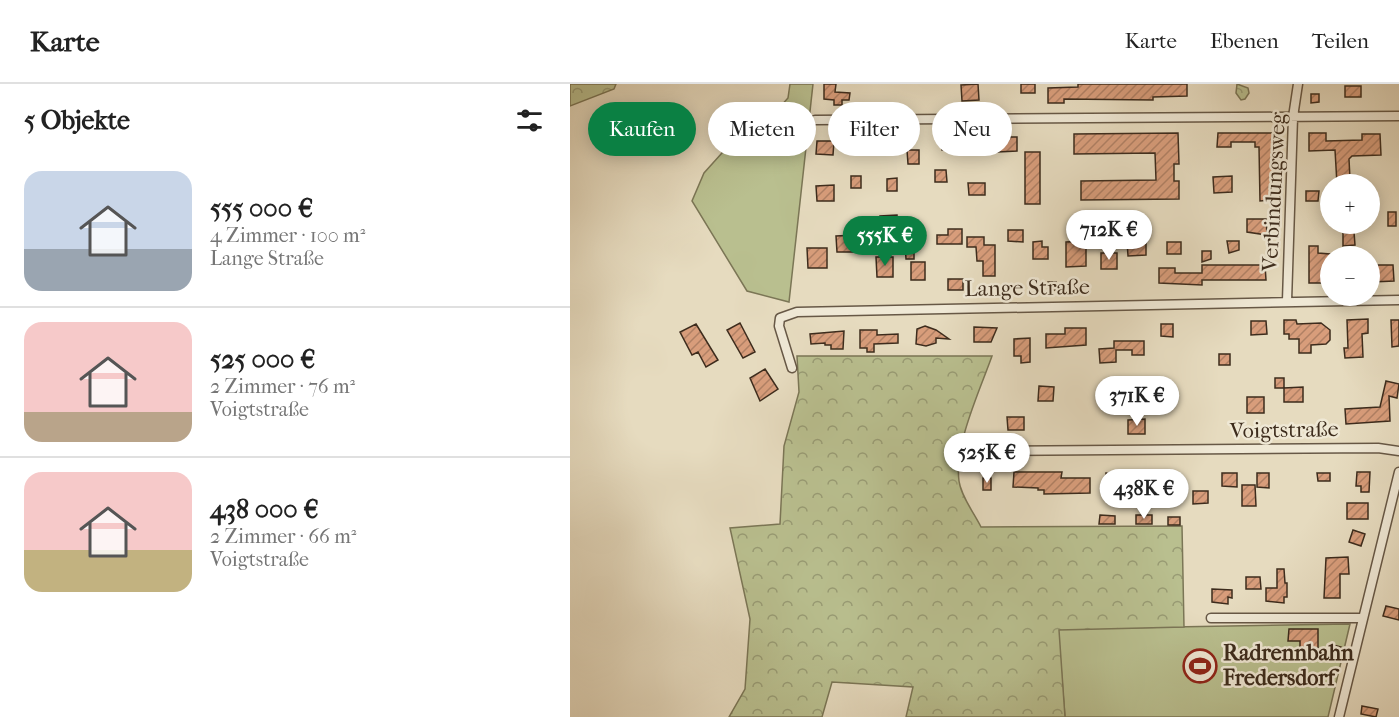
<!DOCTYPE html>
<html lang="de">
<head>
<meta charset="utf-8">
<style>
  :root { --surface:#fff; --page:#f6f6f6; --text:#222; --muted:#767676; --line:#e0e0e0; --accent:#0b8043 }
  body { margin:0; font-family:"IM FELL French Canon",serif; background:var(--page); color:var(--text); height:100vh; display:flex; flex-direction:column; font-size:22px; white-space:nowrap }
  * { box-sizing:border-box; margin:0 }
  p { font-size:20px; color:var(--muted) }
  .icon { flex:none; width:33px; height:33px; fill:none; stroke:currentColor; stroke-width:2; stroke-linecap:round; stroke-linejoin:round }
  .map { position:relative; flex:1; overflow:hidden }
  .drawer { display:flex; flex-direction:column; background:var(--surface); width:570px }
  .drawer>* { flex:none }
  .banner { position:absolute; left:18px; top:18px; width:570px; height:54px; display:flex; gap:12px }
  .tools { position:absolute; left:750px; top:90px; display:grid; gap:12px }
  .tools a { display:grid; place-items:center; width:60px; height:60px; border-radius:50%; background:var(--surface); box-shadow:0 3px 15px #0003; font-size:30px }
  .price { position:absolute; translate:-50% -51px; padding:0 14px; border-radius:21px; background:#fff; color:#222; font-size:20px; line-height:39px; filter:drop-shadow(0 2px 3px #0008) }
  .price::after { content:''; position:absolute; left:50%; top:36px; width:18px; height:14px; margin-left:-9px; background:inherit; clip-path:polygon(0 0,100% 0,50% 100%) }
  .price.current { background:var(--accent); color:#fff }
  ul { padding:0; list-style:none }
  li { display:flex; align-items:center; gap:18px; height:150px; padding:0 24px }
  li+li { border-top:2px solid var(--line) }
  li span { display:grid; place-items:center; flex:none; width:168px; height:120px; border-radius:18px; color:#555 }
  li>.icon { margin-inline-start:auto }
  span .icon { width:72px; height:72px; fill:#fffc; stroke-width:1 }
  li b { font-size:26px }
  h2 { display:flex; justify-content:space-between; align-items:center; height:72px; padding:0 24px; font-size:26px }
  .chip { padding:0 21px; border-radius:27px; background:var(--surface); box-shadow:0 3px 15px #0003; font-size:21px; line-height:54px }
  .chip.current { background:var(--accent); color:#fff }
  header { display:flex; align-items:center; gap:36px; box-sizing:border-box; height:84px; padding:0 30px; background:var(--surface); border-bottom:2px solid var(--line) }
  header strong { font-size:28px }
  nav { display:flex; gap:33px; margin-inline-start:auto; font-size:21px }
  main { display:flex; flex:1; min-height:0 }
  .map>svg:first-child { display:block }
  .grass { fill:#b9bf8f; stroke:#7b7656; stroke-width:1.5 }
  .forest { fill:url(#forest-crowns); stroke:#7b7656; stroke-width:1.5 }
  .building { fill:url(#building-hatch); stroke:#3d2c1d; stroke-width:1.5 }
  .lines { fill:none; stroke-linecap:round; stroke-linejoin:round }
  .minor-casing { stroke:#675846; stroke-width:11 }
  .minor { stroke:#efe8d5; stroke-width:8 }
  .labels { text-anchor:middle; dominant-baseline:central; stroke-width:5; stroke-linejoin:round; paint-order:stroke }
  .street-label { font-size:22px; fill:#3d2c1d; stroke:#efe8d5 }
  .poi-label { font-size:22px; font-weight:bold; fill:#3d2c1d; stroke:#efe8d5; text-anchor:start }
</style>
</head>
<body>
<header>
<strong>Karte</strong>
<nav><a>Karte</a><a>Ebenen</a><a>Teilen</a></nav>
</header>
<main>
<section class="drawer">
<h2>5 Objekte<svg class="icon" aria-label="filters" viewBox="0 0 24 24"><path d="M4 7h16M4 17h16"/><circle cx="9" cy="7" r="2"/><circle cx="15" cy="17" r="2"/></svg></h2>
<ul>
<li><span style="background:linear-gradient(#c9d6e8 65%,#9aa5b1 0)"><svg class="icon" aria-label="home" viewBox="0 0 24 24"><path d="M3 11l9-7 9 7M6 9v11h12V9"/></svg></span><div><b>555 000 €</b><p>4 Zimmer · 100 m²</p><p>Lange Straße</p></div></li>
<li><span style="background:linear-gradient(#f6c9c9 75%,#b9a48a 0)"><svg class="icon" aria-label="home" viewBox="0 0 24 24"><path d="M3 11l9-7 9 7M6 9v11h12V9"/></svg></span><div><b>525 000 €</b><p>2 Zimmer · 76 m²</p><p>Voigtstraße</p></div></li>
<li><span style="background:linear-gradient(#f6c9c9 65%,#c2b280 0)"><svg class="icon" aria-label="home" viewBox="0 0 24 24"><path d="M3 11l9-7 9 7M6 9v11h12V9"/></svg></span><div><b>438 000 €</b><p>2 Zimmer · 66 m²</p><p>Voigtstraße</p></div></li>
</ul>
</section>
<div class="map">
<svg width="829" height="633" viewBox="0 0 829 633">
  <defs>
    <pattern id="forest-crowns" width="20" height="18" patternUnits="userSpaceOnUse" patternTransform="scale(1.5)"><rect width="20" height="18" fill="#b9bf8f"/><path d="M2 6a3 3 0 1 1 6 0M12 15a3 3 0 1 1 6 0" fill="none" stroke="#989b74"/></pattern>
    <pattern id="building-hatch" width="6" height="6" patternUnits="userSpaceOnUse" patternTransform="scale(1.5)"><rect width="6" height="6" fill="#d89d7b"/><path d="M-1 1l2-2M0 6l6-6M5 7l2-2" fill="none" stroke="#b08064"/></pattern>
  </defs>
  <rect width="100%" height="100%" fill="#e6dbbf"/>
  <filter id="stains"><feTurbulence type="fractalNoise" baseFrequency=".00333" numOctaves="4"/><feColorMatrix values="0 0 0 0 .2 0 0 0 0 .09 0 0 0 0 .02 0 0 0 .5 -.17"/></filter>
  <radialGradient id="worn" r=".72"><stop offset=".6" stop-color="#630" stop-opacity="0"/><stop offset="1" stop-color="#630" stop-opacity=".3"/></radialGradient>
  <path class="grass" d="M 220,0 L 243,0 L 219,218 L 177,207 L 122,117 L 134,89 L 160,60 L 190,45 L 218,14 Z
    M 780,540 L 758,633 L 495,633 L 488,545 Z"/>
  <path class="forest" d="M 0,0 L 46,0 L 44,5 L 0,22 Z
    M 667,0 L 678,4 L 679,9 L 675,15 L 671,16 L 666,9 Z
    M 227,272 L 422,272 C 410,306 384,361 389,397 C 391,412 404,429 411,443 L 612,442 L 614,543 L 489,546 L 495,633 L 336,633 L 343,603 L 262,598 L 252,633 L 159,633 L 175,605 L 180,535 L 160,444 L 210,440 L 214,362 L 229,308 Z"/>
  <path class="building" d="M 254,0 L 266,0 L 265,8 L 280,9 L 279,16 L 272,16 L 272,21 L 264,21 L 264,16 L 254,15 Z
    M 408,0 L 409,16 L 392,17 L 391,1 Z
    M 451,0 L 465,0 L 465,9 L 451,9 Z
    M 508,0 L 617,0 L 617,12 L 583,13 L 583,16 L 494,15 L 494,19 L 478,19 L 478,4 L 508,3 Z
    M 775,2 L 791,2 L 791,13 L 775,13 Z
    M 741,10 L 749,10 L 749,18 L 741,19 Z
    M 608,49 L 609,80 L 604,80 L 604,97 L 609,97 L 609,115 L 511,116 L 511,97 L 586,96 L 585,69 L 504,70 L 504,50 Z
    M 648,49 L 703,49 L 703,116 L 690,117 L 689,63 L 685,63 L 685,58 L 661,58 L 661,63 L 647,63 Z
    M 739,49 L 756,49 L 756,57 L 792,56 L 792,50 L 810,50 L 811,71 L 782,72 L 779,75 L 780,95 L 778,95 L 777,100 L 767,100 L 765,66 L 739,67 Z
    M 372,50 L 386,50 L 386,65 L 372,66 Z
    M 428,53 L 447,53 L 447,67 L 428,68 Z
    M 247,57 L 264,57 L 263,71 L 246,70 Z
    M 337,66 L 349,66 L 349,80 L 338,80 Z
    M 455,68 L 470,68 L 470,120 L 455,120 Z
    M 365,86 L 376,86 L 377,98 L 365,98 Z
    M 281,92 L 291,92 L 291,104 L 281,104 Z
    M 662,92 L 662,108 L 644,109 L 643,93 Z
    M 327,94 L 327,107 L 317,107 L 317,95 Z
    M 398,99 L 415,99 L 415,111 L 399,111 Z
    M 264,101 L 264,117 L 247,117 L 246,102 Z
    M 736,107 L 749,107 L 748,117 L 736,117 Z
    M 818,128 L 826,128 L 826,142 L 818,142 Z
    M 327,131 L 328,149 L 311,150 L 310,132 Z
    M 677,135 L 696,135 L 697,151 L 677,148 Z
    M 378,145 L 392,145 L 392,160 L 367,160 L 367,151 L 378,151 Z
    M 438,146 L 453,146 L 453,158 L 438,157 Z
    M 784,148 L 785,161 L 773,162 L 773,149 Z
    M 286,151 L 287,168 L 267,168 L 266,152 Z
    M 397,153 L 414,153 L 414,161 L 425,161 L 425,192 L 413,192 L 413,177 L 407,177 L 406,163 L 397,163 Z
    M 576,156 L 576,171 L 558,172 L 557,157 Z
    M 472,157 L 472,163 L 478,163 L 478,175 L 463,175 L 463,158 Z
    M 516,157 L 516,182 L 496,183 L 496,158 Z
    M 657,157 L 669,157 L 669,166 L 659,169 Z
    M 344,158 L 344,175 L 336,175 L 335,159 Z
    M 597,158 L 611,158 L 611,170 L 597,170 Z
    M 739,162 L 748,162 L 748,169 L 760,170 L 760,182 L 754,182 L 754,199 L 739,199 Z
    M 237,164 L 257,164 L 257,184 L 238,184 Z
    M 632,167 L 641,167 L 641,175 L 632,178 Z
    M 531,169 L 547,169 L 547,185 L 531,185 Z
    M 306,173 L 323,173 L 323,193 L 307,193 Z
    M 341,178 L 355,178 L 355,196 L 341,196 Z
    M 632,181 L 695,181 L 696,196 L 632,196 L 632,201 L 589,199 L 589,184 L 605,184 L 605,189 L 632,189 Z
    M 802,181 L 823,181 L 824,197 L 802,198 Z
    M 378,195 L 393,195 L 393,206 L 378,206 Z
    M 478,198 L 486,198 L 486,206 L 478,206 Z
    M 434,201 L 443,201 L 443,210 L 434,210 Z
    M 798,235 L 798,249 L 792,250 L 793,273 L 775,274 L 774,264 L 778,264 L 777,236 Z
    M 714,236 L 726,236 L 727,240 L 751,239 L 760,246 L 760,256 L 756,260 L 741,261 L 741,269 L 729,269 L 729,255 L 719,255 L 719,250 L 714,250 Z
    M 821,236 L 829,236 L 829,262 L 822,263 Z
    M 681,237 L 696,237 L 697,250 L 681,251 Z
    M 170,239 L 185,268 L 173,274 L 157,246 Z
    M 126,240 L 148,276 L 136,283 L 128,268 L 122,271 L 110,248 Z
    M 591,240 L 603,240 L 603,253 L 591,252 Z
    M 355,242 L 366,246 L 379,255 L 366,254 L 366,259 L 356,262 L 346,260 L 347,245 Z
    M 404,243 L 427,244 L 421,258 L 404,258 Z
    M 495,244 L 516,244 L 516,261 L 476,264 L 476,250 L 495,250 Z
    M 290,246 L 307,246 L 307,251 L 328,250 L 328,259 L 304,260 L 304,268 L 297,268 L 297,264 L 290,264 Z
    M 274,247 L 273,265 L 261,265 L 261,261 L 255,261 L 255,259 L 241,260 L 240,250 Z
    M 460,254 L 460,278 L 451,279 L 451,272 L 444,272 L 444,255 Z
    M 544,257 L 574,257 L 574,271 L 562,271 L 562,266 L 546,266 L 546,278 L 530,279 L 529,265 L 544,264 Z
    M 649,270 L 660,270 L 660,281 L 649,281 Z
    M 195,285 L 208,305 L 190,317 L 180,294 Z
    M 705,294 L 714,294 L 714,304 L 705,304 Z
    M 816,297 L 829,300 L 827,314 L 819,312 L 820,337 L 776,340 L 775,325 L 810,323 Z
    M 469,302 L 484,303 L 483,317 L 468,317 Z
    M 733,303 L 733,318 L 714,318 L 714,304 Z
    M 677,313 L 694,313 L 694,329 L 677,329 Z
    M 437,333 L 454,333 L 454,346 L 438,346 Z
    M 575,335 L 575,350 L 558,350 L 558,336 Z
    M 444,388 L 492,388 L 491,394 L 520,394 L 520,409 L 474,410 L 474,406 L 468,406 L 468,404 L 443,403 Z
    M 787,388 L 800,388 L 799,408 L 791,408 L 791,402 L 786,402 Z
    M 536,389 L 606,393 L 607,405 L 576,404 L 576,407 L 560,407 L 560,403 L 536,404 Z
    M 652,389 L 667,389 L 667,403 L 652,402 Z
    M 687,389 L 699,389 L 699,404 L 687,403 Z
    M 747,389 L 760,389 L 760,397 L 748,397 Z
    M 413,394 L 421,394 L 421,406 L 413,406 Z
    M 672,401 L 685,401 L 686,422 L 672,422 Z
    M 623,407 L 638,407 L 638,419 L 623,420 Z
    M 777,419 L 798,419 L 798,435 L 777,435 Z
    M 530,431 L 545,432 L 545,440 L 529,440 Z
    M 566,431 L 582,431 L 582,440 L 566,440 Z
    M 598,433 L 610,433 L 610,441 L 598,441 Z
    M 783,446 L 795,450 L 791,462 L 779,458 Z
    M 778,473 L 779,490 L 770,490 L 770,514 L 754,514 L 756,474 Z
    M 707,485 L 714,485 L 715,499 L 717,499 L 717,513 L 714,513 L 714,519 L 696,517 L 696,504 L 707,504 Z
    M 676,493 L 690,493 L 691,505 L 676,505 Z
    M 642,505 L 662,506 L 662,514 L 658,513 L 658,520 L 642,518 Z
    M 816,522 L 829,525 L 829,536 L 813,532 Z
    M 719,545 L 748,545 L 748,564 L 730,563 L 730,557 L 718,557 Z
    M 763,561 L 771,563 L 768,576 L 760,574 Z
    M 792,622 L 808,625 L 806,633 L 791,630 Z"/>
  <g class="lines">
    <g class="minor-casing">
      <path id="minor" d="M 245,36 L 829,32
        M 717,217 L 723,33 L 728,0
        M 222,284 L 209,242 L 210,234 L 227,228 L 829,216
        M 419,367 L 808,364 L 829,367
        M 641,534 L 793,534
        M 769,633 L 829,388"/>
    </g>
    <use href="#minor" class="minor"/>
  </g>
  <defs>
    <g id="stadium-ring" transform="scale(1.725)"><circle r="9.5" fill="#efe8d5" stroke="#8f2418" stroke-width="1.5"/><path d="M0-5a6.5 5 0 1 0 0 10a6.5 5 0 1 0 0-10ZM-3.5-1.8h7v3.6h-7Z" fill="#8f2418"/></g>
  </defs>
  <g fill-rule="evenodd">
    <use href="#stadium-ring" x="630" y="582"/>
  </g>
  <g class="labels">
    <g class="street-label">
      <text transform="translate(704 108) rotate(-87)">Verbindungsweg</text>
      <text transform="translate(457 204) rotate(-1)">Lange Straße</text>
      <text transform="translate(714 346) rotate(-1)">Voigtstraße</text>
    </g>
    <g class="poi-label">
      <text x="653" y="569">Radrennbahn<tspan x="653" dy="25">Fredersdorf</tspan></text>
    </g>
  </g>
  <rect width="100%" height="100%" filter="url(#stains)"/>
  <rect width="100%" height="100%" fill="url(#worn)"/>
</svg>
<div class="tools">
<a>+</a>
<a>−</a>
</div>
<b class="price" style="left:539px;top:177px">712K €</b>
<b class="price current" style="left:315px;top:183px">555K €</b>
<b class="price" style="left:567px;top:343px">371K €</b>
<b class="price" style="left:417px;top:400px">525K €</b>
<b class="price" style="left:574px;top:436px">438K €</b>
<div class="banner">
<a class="chip current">Kaufen</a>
<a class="chip">Mieten</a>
<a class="chip">Filter</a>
<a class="chip">Neu</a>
</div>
</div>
</main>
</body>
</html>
